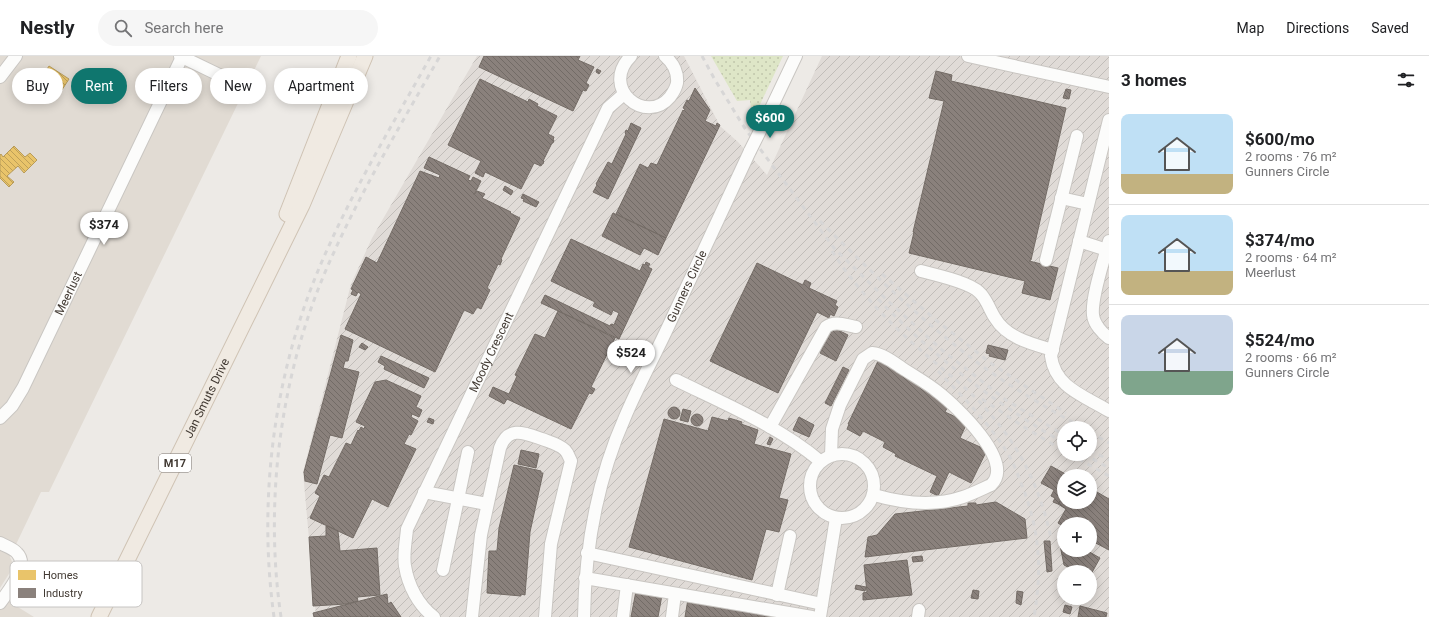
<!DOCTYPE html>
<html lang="en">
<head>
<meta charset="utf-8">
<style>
  :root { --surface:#fff; --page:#f6f6f6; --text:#202124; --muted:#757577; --line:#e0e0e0; --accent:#0f766e }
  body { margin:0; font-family:Roboto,sans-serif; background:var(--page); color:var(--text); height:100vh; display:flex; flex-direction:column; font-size:15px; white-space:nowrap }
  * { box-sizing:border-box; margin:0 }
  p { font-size:13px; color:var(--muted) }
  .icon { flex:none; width:22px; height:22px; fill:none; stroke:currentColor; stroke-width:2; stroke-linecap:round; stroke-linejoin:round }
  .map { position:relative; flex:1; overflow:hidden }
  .side { display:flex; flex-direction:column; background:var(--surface); width:320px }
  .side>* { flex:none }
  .banner { position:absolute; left:12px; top:12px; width:380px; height:36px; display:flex; gap:8px }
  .tools { position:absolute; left:1057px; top:365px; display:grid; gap:8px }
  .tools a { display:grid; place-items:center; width:40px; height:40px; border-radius:50%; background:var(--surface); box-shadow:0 2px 10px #0003; font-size:20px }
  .price { position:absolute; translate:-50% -34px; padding:0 9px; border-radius:14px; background:#fff; color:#222; font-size:13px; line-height:26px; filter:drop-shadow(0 1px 2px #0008) }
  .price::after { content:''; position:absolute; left:50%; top:24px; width:12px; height:9px; margin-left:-6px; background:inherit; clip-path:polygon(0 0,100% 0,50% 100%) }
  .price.on { background:var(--accent); color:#fff }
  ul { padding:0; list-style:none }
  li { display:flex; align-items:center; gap:12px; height:100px; padding:0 12px }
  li+li { border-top:1px solid var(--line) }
  li span { display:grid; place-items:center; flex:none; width:112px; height:80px; border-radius:8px; color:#555 }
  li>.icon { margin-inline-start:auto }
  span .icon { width:48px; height:48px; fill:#fffc; stroke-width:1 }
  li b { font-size:17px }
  h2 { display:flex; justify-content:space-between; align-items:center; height:48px; padding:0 12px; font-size:17px }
  .tag { padding:0 14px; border-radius:18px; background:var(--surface); box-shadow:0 2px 10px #0003; font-size:14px; line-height:36px }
  .tag.on { background:var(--accent); color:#fff }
  header { display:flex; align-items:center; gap:24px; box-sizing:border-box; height:56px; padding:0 20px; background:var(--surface); border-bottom:1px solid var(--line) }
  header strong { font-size:19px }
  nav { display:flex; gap:22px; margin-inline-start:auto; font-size:14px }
  .search { width:280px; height:36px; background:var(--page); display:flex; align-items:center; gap:10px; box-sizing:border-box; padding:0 14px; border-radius:22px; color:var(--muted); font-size:15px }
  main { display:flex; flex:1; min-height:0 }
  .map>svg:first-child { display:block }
  .residential { fill:#e1dbd3 }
  .industrial { fill:url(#industrial-furrows); fill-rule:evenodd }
  .grass { fill:url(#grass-dots) }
  .homes { fill:url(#homes-back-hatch); stroke:#b79b5a }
  .industry { fill:url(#industry-back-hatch); stroke:#746c66 }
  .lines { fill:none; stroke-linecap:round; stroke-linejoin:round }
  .minor-casing { stroke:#c9c6c2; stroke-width:14 }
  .major-casing { stroke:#cfc3b4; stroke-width:17 }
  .minor { stroke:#fcfcfb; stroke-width:12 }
  .major { stroke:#f0eae2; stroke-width:15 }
  .rail { stroke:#d7d6d6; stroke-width:3; stroke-dasharray:5 5; stroke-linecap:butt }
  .minor-bridge-casing { stroke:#c9c6c2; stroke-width:14; stroke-linecap:butt }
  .minor-bridge { stroke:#fcfcfb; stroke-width:12 }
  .labels { text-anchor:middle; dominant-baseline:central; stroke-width:4; stroke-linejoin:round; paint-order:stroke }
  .shield { fill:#fff; stroke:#7b7570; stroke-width:1 }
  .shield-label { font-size:11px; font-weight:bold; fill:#423a33 }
  .street-label { font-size:12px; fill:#423a33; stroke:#fff }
  .key { fill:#fff; stroke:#c6c4c2; stroke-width:1 }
  .key-label { font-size:11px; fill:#423a33 }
</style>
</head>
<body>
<header>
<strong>Nestly</strong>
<div class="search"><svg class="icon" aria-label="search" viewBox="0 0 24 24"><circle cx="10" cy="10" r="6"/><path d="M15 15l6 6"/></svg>Search here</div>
<nav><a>Map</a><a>Directions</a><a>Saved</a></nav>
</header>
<main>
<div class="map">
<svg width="1109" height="561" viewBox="0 0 1109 561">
  <defs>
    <pattern id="industrial-furrows" width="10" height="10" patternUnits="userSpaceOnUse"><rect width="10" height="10" fill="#e0dbd7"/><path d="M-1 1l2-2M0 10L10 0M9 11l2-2" fill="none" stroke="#c1bdb9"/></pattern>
    <pattern id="grass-dots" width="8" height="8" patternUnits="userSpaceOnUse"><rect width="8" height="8" fill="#dee6c7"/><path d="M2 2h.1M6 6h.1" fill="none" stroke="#c0c6ab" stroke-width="1.8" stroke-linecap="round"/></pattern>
    <pattern id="homes-back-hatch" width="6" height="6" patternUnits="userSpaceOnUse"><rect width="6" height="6" fill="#e9c46a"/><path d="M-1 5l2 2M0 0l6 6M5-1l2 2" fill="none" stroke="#bea058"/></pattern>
    <pattern id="industry-back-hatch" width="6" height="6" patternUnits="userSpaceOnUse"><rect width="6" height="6" fill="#8a817c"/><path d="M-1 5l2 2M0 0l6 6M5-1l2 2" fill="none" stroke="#726b66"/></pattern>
  </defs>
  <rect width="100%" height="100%" fill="#edeae6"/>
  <path class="residential" d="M 0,0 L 261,0 L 49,436 L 41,436 L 10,501 L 14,510 L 0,532 Z
    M 0,540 L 34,561 L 0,561 Z"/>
  <path class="industrial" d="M 477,0 L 684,0 L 720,70 L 738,86 L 767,119 L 822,0 L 1109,0 L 1109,561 L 316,561 L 303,416 L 351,228 L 372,182 ZM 1064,372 L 1090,372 L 1090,398 L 1064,398 ZM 1064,420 L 1090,420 L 1090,446 L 1064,446 ZM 1064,468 L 1090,468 L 1090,494 L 1064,494 ZM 1064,516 L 1090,516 L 1090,542 L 1064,542 Z"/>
  <path class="grass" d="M 711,0 L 783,0 L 756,57 L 751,54 L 750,44 L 737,45 Z"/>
  <path class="homes" d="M 49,10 L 69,23 L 56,43 L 36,29 L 41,22 L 46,25 L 49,21 L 44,18 Z
    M 14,90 L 25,101 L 30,97 L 37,104 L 24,117 L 18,110 L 7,120 L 14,126 L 9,131 L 0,122 L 0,99 L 1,98 L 3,101 Z"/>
  <path class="industry" d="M 484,0 L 580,0 L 578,4 L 594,11 L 586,27 L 589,29 L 586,35 L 583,34 L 573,55 L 479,11 Z
    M 597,13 L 601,15 L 599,18 L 596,16 Z
    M 936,15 L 952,19 L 951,25 L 1066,52 L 1031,204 L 1029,205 L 1058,212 L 1050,244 L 1022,237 L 1025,225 L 909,197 L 914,176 L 913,176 L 944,45 L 929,42 Z
    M 480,23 L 528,46 L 529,43 L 538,48 L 537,50 L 557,60 L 548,78 L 554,81 L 553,84 L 554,84 L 553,87 L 552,87 L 543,105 L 544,105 L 543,108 L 542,108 L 541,110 L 534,107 L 521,133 L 485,116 L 483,121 L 475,117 L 481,105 L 448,89 Z
    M 695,32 L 710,54 L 705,65 L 716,70 L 717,67 L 720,69 L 666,182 L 616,158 L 640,108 L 648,112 L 651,107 L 657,109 L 683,54 L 684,55 L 685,53 L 683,52 L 687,44 L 689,45 Z
    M 1066,33 L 1071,34 L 1069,43 L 1063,42 Z
    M 631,67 L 641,72 L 608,143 L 593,136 L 597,129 L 596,128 L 608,106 L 612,108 L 626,78 L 625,77 L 626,74 L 628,75 Z
    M 429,101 L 470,120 L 468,124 L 471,125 L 473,121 L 481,125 L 474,139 L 477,135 L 485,138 L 482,142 L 511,156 L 510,157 L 520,162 L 501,203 L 502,204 L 500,209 L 498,208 L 487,232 L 490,234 L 481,253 L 477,251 L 473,258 L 464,254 L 435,316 L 345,273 L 361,238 L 358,236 L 356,240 L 351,238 L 353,234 L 351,233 L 366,201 L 377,207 L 420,115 L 439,122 L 440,119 L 424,112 Z
    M 505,130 L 513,135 L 511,139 L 503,134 Z
    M 523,138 L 539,146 L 536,151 L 523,145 L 524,143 L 521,142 Z
    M 613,157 L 666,182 L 658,199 L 644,192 L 640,199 L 602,180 Z
    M 571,183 L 640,215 L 643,208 L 645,209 L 646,206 L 650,208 L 648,211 L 652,213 L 619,283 L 541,247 L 545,239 L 610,270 L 611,268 L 614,269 L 619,257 L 613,254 L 611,259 L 593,250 L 595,246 L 551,225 Z
    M 757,207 L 803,229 L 805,224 L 811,227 L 809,232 L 837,245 L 835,249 L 838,251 L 834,260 L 830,258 L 829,262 L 817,256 L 778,337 L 710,305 Z
    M 558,255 L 615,282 L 591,331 L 595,333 L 592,338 L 589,337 L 571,373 L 507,343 L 504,348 L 489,340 L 493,331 L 509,338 L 517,320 L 515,319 L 535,278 L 545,282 Z
    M 832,271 L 848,279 L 836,305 L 820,297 Z
    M 341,279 L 353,284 L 348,305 L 345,305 L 343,312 L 359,316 L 342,382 L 330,379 L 317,428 L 305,425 L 304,416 Z
    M 362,287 L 368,291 L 365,294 L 359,291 Z
    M 988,289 L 1008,294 L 1005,304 L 989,300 L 990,298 L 986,297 Z
    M 381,300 L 429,322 L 424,332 L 384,313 L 385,310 L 378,306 Z
    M 878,305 L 924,328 L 948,350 L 945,356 L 960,363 L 960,364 L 966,369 L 960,382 L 987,394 L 971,427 L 949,416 L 938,440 L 930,436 L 937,420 L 895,400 L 896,398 L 883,391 L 885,386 L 863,375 L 860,380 L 847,373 L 849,368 L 848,368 Z
    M 843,311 L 849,314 L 831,350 L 825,347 Z
    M 386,324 L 421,340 L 416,351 L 422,354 L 419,361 L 412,358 L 411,361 L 418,365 L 411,379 L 409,378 L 404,388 L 416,393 L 388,451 L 372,443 L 353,482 L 310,462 L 320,440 L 315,437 L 324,419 L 329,421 L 346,387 L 351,389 L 358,374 L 359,375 L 361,371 L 364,373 L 365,370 L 356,366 L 375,326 Z
    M668 357a6 6 0 1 1 12 0a6 6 0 1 1-12 0Z
    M 683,353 L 691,355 L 688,366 L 680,364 Z
    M691 364a6 6 0 1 1 12 0a6 6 0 1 1-12 0Z
    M 712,361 L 728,365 L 729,362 L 742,366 L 741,368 L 758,374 L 754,388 L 791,398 L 779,442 L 788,444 L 779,476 L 766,473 L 752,524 L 629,491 L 664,363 L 708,375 Z
    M 799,361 L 814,369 L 809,381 L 793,374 Z
    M 429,362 L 434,364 L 433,368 L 427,366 Z
    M 770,381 L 773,383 L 770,389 L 767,388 Z
    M 521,394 L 539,398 L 536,412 L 518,408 Z
    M 514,409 L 541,415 L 541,417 L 543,417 L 530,476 L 525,539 L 521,538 L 521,540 L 487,537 L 489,495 L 497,495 L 499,472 Z
    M 1051,410 L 1069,420 L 1064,420 L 1064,446 L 1090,446 L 1090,432 L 1109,443 L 1109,494 L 1090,484 L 1090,468 L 1064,468 L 1064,471 L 1058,467 L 1066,453 L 1058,448 L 1060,445 L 1058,448 L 1053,446 L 1055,442 L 1051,440 L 1054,434 L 1041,427 Z
    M 996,446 L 1025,463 L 1027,482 L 865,501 L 868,481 L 877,479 L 895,458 L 968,450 L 968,447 L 976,447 L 976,449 Z
    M 326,470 L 328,470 L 338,475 L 340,495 L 377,492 L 380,539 L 357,541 L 358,545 L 346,548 L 313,550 L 309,481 L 326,480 Z
    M 1059,484 L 1064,486 L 1064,494 L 1079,495 L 1086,494 L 1100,502 L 1090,520 L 1090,516 L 1077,516 L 1064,509 Z
    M 1044,485 L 1050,485 L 1052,515 L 1047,516 Z
    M 922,500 L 923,505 L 913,506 L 912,501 Z
    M 907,504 L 912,539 L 863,544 L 863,537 L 867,536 L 864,509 Z
    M 856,529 L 866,531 L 865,535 L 855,533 Z
    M 973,534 L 979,535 L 978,543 L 971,542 Z
    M 636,535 L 662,539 L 658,561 L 631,561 Z
    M 1017,535 L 1023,536 L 1021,549 L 1016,547 Z
    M 387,538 L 388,548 L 391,546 L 401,561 L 371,561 L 370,560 L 365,561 L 314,561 L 313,557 Z
    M 688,543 L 786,561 L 685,561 Z
    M 1065,549 L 1072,551 L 1070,558 L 1063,556 Z
    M 1080,550 L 1107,557 L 1106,561 L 1078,561 Z"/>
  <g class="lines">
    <g class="minor-casing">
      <g id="minor">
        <path d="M 180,0 L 242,30"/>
        <path d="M 631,0 C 599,32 646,70 670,41 C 673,37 676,32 677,27 C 678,16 673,7 665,0"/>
        <path d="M 968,0 L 1109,31"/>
        <path d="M 0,21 L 16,0"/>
        <path d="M 767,61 L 796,0"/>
        <path d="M 1109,64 L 1051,300 C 1055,332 1085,340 1109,355"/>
        <path d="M 1061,142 L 1088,148"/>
        <path d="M 1079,185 L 1107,194"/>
        <path d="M 1109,185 C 1104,204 1091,241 1093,259 C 1094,268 1102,277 1109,282"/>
        <path d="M 1046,204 L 1077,80"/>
        <path d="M 921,215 C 936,219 969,226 979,236 C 987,243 989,253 995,262 C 1007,282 1032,288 1053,294"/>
        <path d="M 676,324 C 725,348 778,370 820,405"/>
        <path id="s1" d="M 0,362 L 12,350 L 23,332 L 182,1"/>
        <path d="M 770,371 L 826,271 C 835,264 845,269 856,271"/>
        <circle cx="842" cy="430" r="32"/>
        <path d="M 831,399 L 832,373 L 840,349 L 863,303 L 872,297 C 883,298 893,306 902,312 C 914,320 927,327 938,336 C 956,350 1016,406 991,429 C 982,433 972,438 963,441 C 934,451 902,447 874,439"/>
        <path d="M 424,436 L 487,448"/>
        <path d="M 0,487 C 5,490 13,492 17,497 C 30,510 8,535 0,547"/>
        <path d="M 587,497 L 822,548"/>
        <path d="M 443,514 L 468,396"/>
        <path d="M 585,522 L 812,561"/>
        <path d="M 777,539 L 790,480"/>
        <path id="s2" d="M 434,561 C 418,549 408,529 405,510 C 403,498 406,485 407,473 L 608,52 L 624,38"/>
        <path d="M 472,561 L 481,479 L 500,392 C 508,369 525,377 542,383 C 550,386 559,388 565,394 C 568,397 569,401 571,405 L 551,488 L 545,561"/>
        <path id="s3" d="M 584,561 C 585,492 597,424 625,361 C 638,330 654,301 668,271 C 695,212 723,154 750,95"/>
        <path d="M 623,561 L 627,529"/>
        <path d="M 672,561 L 675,538"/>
        <path d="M 820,561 L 836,462"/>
        <path d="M 918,561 L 919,554"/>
      </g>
    </g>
    <g class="major-casing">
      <g id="major">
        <path d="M 287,158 L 349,0"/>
        <path id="s4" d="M 99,561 L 302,149 L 365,0"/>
      </g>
    </g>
    <use href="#minor" class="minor"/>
    <use href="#major" class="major"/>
    <path class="rail" d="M 702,0 L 715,24 L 744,71 L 766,101 L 834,192 L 887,244 L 942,294 L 1006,344 L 1064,379
      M 820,165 C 871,216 924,267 982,310 C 1014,333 1049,353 1083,372
      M 832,195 C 857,234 890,268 925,298 C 948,318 973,336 992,360 C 1023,396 1041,436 1051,482
      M 882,218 L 937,265 L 964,286 L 992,308 L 1066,357
      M 878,243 C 934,301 995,347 1064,387
      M 938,315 C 962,340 988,366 1007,396 C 1014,407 1018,420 1023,432 C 1040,477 1042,514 1034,561
      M 982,343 L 1024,371 L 1064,395
      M 1090,376 L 1109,387
      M 1090,394 L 1109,404
      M 1070,398 L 1109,420
      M 1084,398 L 1109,412
      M 274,561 C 257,438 275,308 327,194 C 357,127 395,64 431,0
      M 281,561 C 264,446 280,321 326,214 C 358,140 400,70 440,0"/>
    <g class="minor-bridge-casing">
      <path id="minor-bridge" d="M 750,95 L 767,61"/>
    </g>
    <use href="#minor-bridge" class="minor-bridge"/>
  </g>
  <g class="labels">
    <rect class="shield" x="159" y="398" width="32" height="18" rx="3"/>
    <g class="shield-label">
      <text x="175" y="407">M17</text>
    </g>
    <g class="street-label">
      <text stroke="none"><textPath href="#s3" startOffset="350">Gunners Circle</textPath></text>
      <text stroke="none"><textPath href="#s1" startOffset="143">Meerlust</textPath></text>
      <text stroke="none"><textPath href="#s2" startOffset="293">Moody Crescent</textPath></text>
      <text stroke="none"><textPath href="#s4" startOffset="244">Jan Smuts Drive</textPath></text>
    </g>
  </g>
  <rect x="10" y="505" width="132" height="46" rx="6" class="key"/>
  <rect x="18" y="514" width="18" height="10" fill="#e9c46a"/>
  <rect x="18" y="532" width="18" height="10" fill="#8a817c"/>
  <g class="key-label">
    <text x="43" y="523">Homes</text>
    <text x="43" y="541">Industry</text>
  </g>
</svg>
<div class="tools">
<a><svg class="icon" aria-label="locate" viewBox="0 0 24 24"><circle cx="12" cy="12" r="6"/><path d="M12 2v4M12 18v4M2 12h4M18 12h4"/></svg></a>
<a><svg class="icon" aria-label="layers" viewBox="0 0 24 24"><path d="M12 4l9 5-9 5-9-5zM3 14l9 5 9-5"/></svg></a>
<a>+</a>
<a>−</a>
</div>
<b class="price on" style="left:770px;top:83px">$600</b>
<b class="price" style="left:104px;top:190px">$374</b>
<b class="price" style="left:631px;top:318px">$524</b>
<div class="banner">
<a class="tag">Buy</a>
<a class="tag on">Rent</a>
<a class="tag">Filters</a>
<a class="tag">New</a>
<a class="tag">Apartment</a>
</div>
</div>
<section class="side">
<h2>3 homes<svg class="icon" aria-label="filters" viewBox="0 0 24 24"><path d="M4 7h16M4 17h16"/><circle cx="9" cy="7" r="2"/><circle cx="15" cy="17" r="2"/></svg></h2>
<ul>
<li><span style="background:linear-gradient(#bfe0f5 75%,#c2b280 0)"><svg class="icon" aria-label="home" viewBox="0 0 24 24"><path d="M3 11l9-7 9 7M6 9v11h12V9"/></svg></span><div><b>$600/mo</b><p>2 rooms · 76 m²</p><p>Gunners Circle</p></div></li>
<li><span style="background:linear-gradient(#bfe0f5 70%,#c2b280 0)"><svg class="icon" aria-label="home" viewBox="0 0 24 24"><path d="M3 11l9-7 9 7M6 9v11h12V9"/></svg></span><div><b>$374/mo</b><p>2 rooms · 64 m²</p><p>Meerlust</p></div></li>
<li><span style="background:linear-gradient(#c9d6e8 70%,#7fa58c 0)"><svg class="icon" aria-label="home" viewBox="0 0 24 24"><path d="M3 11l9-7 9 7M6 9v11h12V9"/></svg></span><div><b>$524/mo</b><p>2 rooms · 66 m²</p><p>Gunners Circle</p></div></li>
</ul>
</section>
</main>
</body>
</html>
